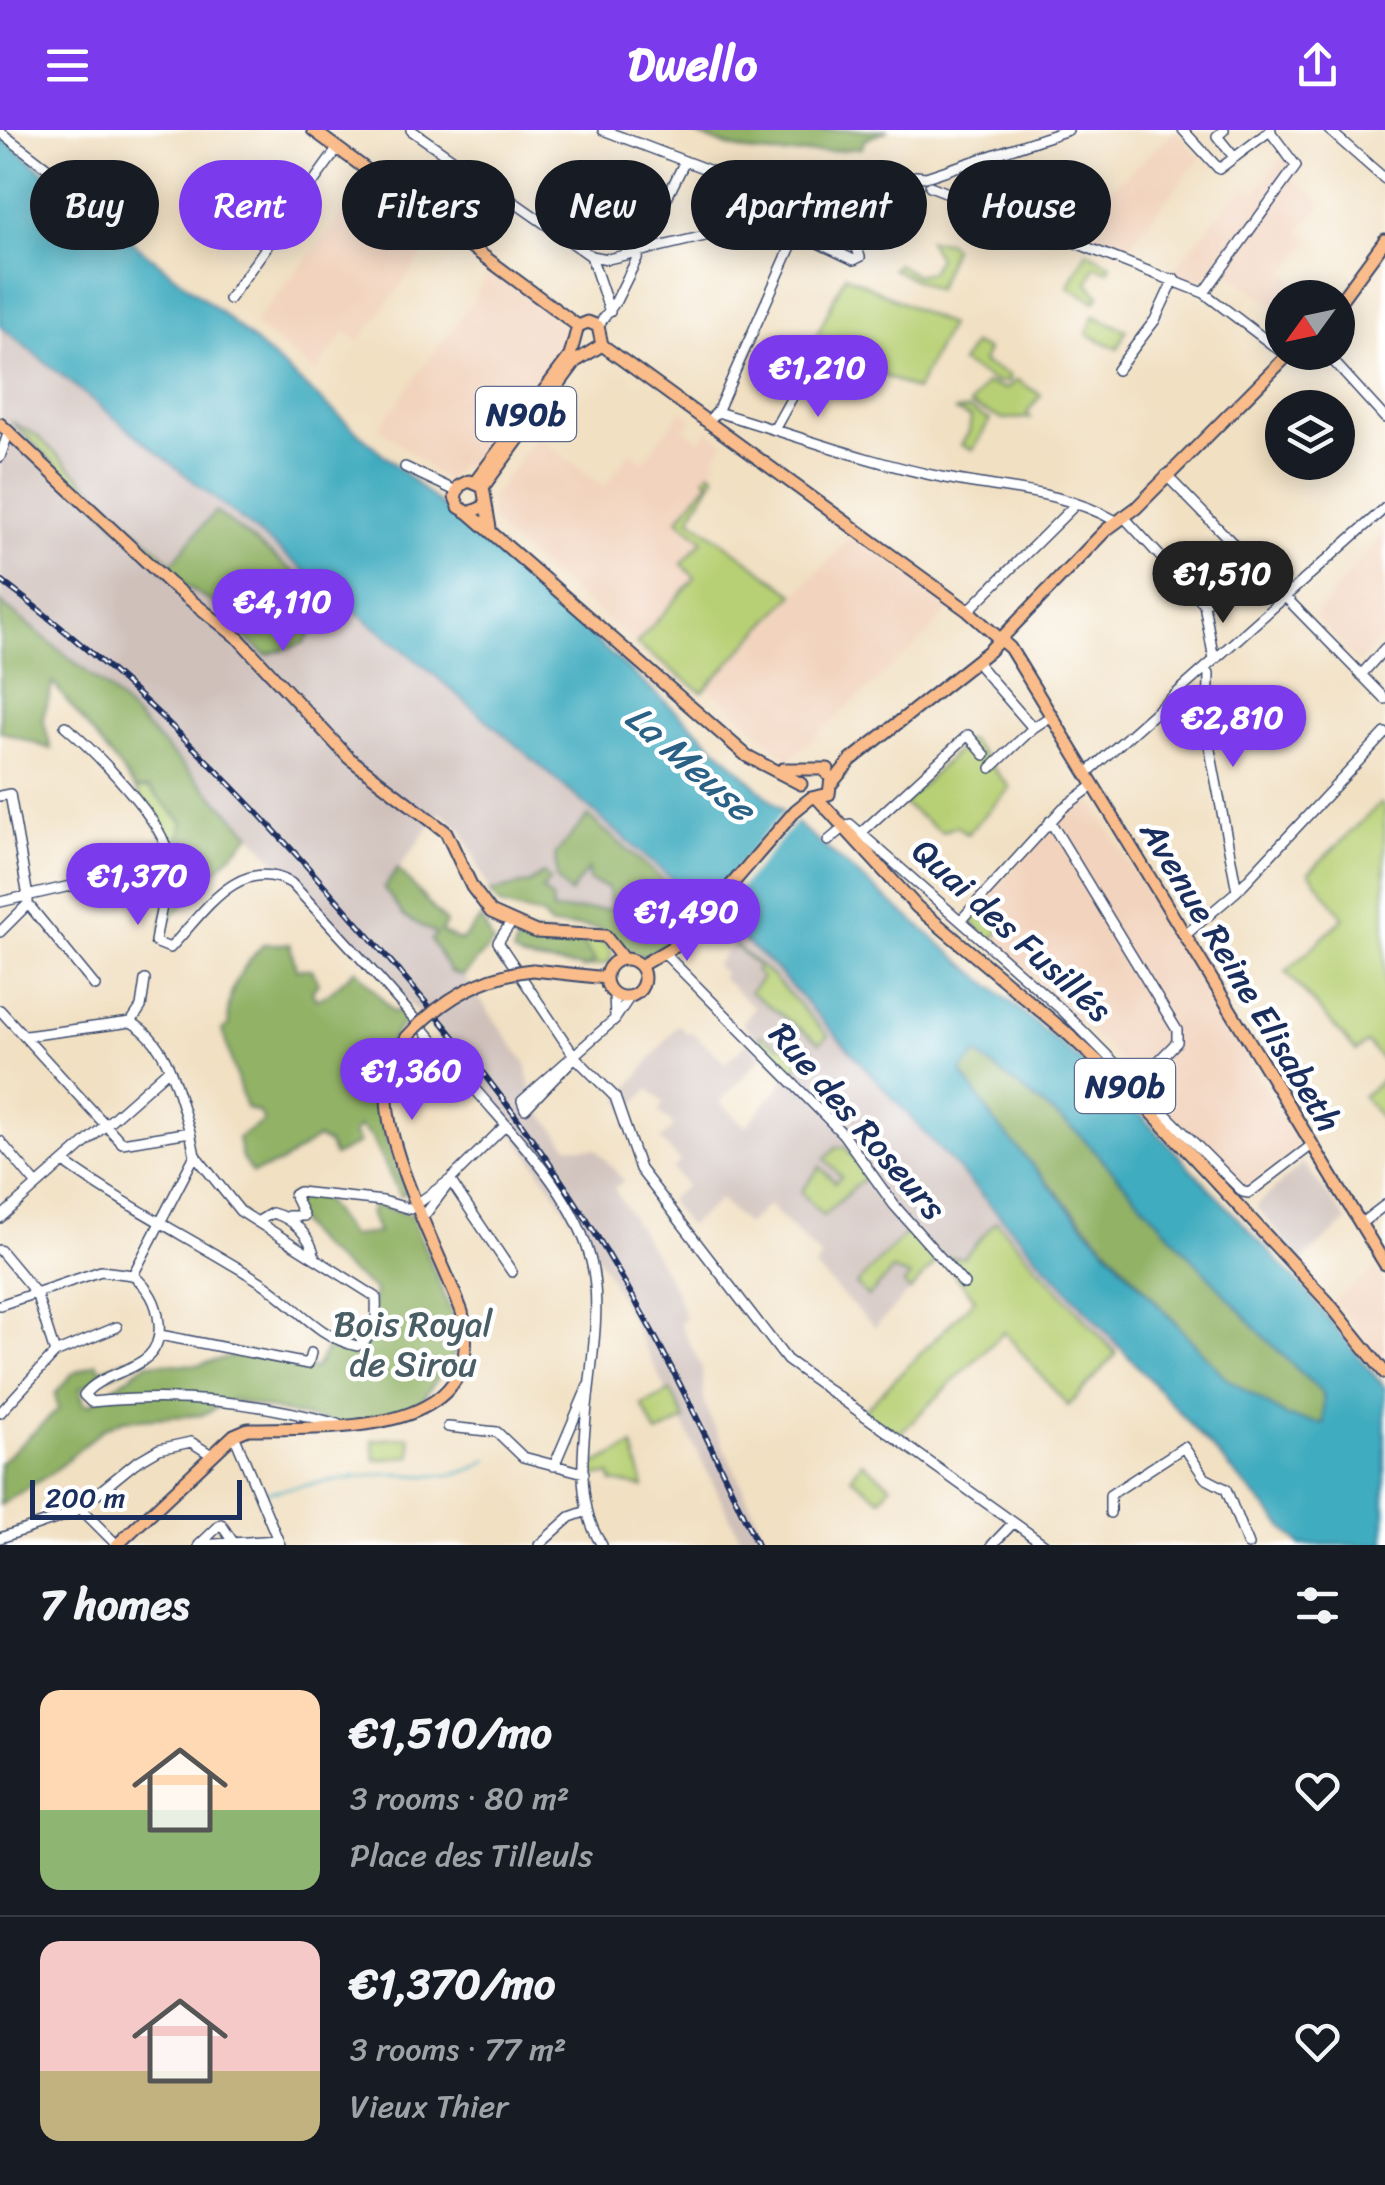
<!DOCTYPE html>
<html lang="en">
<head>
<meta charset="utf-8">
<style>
  :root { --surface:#171b24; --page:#242831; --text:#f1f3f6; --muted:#9ea1a6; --line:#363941; --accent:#7c3aed }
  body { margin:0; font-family:Sriracha,sans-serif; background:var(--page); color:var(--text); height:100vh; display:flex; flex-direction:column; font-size:38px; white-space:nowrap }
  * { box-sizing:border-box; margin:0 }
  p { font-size:32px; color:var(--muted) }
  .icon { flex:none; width:55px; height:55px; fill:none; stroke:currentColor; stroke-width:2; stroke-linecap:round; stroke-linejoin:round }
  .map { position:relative; height:1415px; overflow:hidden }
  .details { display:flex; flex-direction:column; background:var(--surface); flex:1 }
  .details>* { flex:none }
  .hud { position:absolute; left:30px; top:30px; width:1325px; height:90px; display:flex; gap:20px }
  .needle { width:65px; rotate:237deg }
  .fabs { position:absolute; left:1265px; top:150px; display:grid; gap:20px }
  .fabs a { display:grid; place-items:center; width:90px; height:90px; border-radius:50%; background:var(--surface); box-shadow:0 5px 25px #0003; font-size:50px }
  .scale { position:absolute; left:30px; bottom:25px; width:212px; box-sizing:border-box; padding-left:10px; border:5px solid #1b2f5e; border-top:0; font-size:28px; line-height:35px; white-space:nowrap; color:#1b2f5e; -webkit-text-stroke:8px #fff; paint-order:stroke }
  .price { position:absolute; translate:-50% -85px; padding:0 22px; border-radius:35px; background:var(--accent); color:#fff; font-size:32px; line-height:65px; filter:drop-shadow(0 2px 5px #0008) }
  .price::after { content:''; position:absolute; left:50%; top:60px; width:30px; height:22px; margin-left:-15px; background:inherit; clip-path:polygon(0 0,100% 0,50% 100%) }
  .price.active { background:#222; color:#fff }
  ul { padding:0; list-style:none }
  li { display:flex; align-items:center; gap:30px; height:250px; padding:0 40px }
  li+li { border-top:2px solid var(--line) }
  li span { display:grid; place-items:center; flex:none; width:280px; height:200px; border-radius:20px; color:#555 }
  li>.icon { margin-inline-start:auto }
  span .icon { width:120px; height:120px; fill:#fffc; stroke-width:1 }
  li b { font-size:42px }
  h2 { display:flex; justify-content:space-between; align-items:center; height:120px; padding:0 40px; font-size:42px }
  .pill { padding:0 35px; border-radius:45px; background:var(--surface); box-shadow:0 5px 25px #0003; font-size:35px; line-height:90px }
  .pill.active { background:var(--accent); color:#fff }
  header { display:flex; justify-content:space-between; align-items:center; height:130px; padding:0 40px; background:var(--accent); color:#fff; font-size:45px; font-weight:700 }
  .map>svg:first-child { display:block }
  .built { fill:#f2d4be }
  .industrial { fill:#cfc0ba }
  .green { fill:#b8d074; stroke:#6a8069; stroke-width:2.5 }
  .forest { fill:#92b266; stroke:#567062; stroke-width:2.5 }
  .water { fill:#40acbf; stroke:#2e6e8e; stroke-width:2.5; fill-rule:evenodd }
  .pier { fill:#f1e0c2 }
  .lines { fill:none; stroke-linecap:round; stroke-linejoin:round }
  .stream { stroke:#40acbf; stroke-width:2.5 }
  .minor-casing { stroke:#3b4a6d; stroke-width:12 }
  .major-casing { stroke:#3b4a6d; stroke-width:15 }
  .minor { stroke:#fff; stroke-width:9 }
  .major { stroke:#f9bc8a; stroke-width:11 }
  .rail-casing { stroke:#1b2f5e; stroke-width:6 }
  .rail { stroke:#fff; stroke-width:2.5; stroke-dasharray:8; stroke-linecap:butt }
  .major-bridge-casing { stroke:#3b4a6d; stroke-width:15; stroke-linecap:butt }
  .major-bridge { stroke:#f9bc8a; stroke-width:11 }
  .labels { text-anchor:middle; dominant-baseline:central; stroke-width:9; stroke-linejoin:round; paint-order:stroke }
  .shield { fill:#fff; stroke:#5f6d8e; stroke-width:2.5 }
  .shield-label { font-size:32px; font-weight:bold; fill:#1b2f5e }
  .street-label { font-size:35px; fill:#1b2f5e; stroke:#fff }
  .park-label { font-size:35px; fill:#4a5f65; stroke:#fff }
  .water-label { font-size:38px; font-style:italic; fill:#2a6185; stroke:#fff }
</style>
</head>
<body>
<header><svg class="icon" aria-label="menu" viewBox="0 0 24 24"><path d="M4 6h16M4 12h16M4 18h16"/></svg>Dwello<svg class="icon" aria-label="share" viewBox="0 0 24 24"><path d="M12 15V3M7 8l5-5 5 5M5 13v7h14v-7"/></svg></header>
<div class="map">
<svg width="1385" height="1415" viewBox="0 0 1385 1415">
  <rect width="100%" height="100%" fill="#fff"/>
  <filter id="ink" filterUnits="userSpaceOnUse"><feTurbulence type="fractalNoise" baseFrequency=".01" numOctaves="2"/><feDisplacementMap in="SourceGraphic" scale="20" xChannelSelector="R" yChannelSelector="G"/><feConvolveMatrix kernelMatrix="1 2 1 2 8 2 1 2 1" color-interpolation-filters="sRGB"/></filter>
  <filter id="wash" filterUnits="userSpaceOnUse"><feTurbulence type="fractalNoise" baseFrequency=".0048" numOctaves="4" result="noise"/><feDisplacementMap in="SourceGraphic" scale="40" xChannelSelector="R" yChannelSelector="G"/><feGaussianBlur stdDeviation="2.25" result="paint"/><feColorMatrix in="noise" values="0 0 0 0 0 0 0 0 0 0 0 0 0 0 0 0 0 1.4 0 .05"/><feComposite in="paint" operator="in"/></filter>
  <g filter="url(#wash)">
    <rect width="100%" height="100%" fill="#f1e0c2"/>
    <path class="built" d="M 1176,1 L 1200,28 L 1123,124 L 1111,119 L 1115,110 L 1112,107 L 1104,115 L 1089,101 L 1071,92 Z
      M 1283,26 L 1292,36 L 1291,47 L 1323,74 L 1300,100 L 1311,110 L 1286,142 L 1299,154 L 1289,167 L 1282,168 L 1280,181 L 1217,135 L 1200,154 L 1170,143 L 1233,67 L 1246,56 L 1255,62 Z
      M 362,60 L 392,82 L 397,76 L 437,106 L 359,212 L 345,202 L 316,243 L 254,194 Z
      M 492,136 L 567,197 L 569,210 L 472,342 L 460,334 L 447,352 L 378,297 L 472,172 Z
      M 681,281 L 693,289 L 685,299 L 700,310 L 708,300 L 725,312 L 713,328 L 718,332 L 706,347 L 709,351 L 678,389 L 703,411 L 695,447 L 636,514 L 501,404 L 490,385 L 490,369 L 537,306 L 604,357 L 630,321 L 643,331 Z
      M 1385,399 L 1385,505 L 1358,533 L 1314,487 Z
      M 852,406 L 952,475 L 930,503 L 789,630 L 708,557 Z
      M 1088,665 L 1301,1016 L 1244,1058 L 1107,917 L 968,789 L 1060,688 Z
      M 1376,1139 L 1385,1154 L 1385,1233 L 1333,1171 Z"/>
    <path class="industrial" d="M 0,196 L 431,542 L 687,760 L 673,779 L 552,781 L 490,762 L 462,701 L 441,682 L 384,758 L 404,786 L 437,804 L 431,811 L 449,842 L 463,846 L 526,933 L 534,973 L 568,1016 L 596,1019 L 624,1051 L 614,1058 L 674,1157 L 685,1188 L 680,1193 L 702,1238 L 705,1276 L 769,1415 L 744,1415 L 606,1140 L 531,1027 L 432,899 L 251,704 L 109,560 L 0,472 Z
      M 740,806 L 772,835 L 1119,1215 L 1116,1224 L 1068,1276 L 941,1128 L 875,1198 L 814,1137 L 822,1128 L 768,1075 L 747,1095 L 720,1070 L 688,1096 L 668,1070 L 686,1056 L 672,1039 L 680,1032 L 660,1010 L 674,996 L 658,981 L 664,973 L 649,959 L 627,983 L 620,968 L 678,895 L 688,904 L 691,901 L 726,933 L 748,912 L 762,926 L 720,972 L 746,997 L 791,943 L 742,893 L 755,878 L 721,847 L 724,843 L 715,835 Z
      M 1303,1033 L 1347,1091 L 1301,1131 L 1256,1076 Z"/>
    <path class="green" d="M 104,42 L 146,75 L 130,96 L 89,62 Z
      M 928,110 L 948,112 L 953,118 L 936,160 L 892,139 L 897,134 L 916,145 L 930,142 L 938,128 Z
      M 1087,121 L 1111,135 L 1108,141 L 1095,136 L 1088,153 L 1099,165 L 1096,172 L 1068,157 Z
      M 845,145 L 949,195 L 916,260 L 813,214 Z
      M 1094,186 L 1126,200 L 1118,219 L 1087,204 Z
      M 973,214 L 987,220 L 982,233 L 1009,245 L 1009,252 L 995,252 L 961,233 Z
      M 1017,250 L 1041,265 L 1027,283 L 1030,288 L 1002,289 L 970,275 L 986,253 L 1006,259 Z
      M 969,279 L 990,290 L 973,320 L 961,315 L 969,302 L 971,287 L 954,281 Z
      M 11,291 L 37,306 L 172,433 L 165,441 Z
      M 710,341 L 715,346 L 690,388 L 794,464 L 702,562 L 636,514 L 695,448 L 682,434 L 703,410 L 678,389 L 709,351 L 705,347 Z
      M 969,609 L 1010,658 L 967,704 L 957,696 L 942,702 L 903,674 Z
      M 149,658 L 183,692 L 174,726 L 136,659 Z
      M 1381,673 L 1385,678 L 1385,933 L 1367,913 L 1356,921 L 1286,842 L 1344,788 L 1309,742 Z
      M 983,773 L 1007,794 L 991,811 L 968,789 Z
      M 578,808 C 594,808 604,807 612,823 L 609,833 L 585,838 L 594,830 Z
      M 733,814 L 772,846 L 828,906 L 820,913 L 750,862 L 762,848 L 755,841 L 758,837 Z
      M 760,905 L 780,916 L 792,905 L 813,921 L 791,943 L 758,909 Z
      M 1385,948 L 1385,993 L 1363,966 Z
      M 845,1017 L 867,1046 L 823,1086 L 801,1062 L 820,1037 L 835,1052 L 841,1047 L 825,1029 L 836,1018 Z
      M 996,1091 L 1116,1224 L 1068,1276 L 1004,1202 L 895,1308 L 860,1284 L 975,1169 L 941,1128 L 964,1127 Z
      M 910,1099 L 938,1130 L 910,1161 L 904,1154 L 910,1146 L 893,1140 L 868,1167 L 856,1155 Z
      M 671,1261 L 685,1290 L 657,1304 L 642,1275 Z
      M 410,1307 L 412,1326 L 375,1330 L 373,1310 Z
      M 633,1316 L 644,1357 L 612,1352 L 611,1345 L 591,1346 L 591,1336 Z
      M 862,1332 L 891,1355 L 881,1369 L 851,1347 Z"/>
    <path class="forest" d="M 686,0 L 888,0 L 864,10 L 862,18 C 785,25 758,33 686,0 Z
      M 215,381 L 333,472 L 304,513 L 266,525 L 227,492 L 230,486 C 210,468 186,459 165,441 Z
      M 0,472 L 109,560 L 251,704 L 162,797 L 183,692 L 149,658 L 136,659 L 53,553 L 43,588 L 51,619 L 0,601 Z
      M 588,686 L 665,752 L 660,769 L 673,779 L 677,789 L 690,790 L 671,811 L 643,826 C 626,822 618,807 601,800 C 587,794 566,797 551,796 L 542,786 L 500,775 L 490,762 L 530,753 L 543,743 L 550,750 L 542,760 L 552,769 L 553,781 L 612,779 L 608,758 L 589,751 L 588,739 L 570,764 L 557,750 L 555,725 Z
      M 398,739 L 446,793 L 441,802 L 461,811 L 481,788 L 493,813 L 463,846 L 450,842 L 431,810 L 436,804 L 404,786 L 384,758 Z
      M 520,803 L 578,808 L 595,831 L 585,838 L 523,829 L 513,823 Z
      M 264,814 L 290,814 L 296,839 L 312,839 L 318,853 L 312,862 L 316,869 L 327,865 L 356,839 L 393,882 L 400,881 L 407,889 C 357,941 382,1006 407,1063 L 400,1066 L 372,1008 L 359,997 L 353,1003 L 359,1013 L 334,1026 L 328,1014 L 317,1008 L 281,1033 L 252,1043 L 242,1029 L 238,1008 L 264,991 L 260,983 L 246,978 L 222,900 L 229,895 C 224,863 243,835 264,814 Z
      M 977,924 L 1077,1002 L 1267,1210 L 1323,1264 L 1325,1294 L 1288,1287 L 1227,1249 L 1035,1038 L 995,992 L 961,940 Z
      M 299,1062 L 320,1065 L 350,1106 L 378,1103 L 370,1083 L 374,1074 L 411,1085 L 457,1196 L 457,1220 L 418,1276 L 345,1296 L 231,1270 L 202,1285 L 123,1290 L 103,1299 L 52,1343 L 0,1375 L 0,1333 L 58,1280 L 55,1264 L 72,1244 L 97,1233 L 101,1240 L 125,1230 L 128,1238 L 80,1258 L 84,1274 L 91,1274 L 148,1233 L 197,1235 L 250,1222 L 315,1239 L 334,1207 L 345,1213 L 367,1211 L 375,1160 C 347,1140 293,1104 289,1068 Z"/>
    <path class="water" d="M 0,6 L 224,185 L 693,596 L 789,687 L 1125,968 L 1306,1161 L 1385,1258 L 1385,1415 L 1300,1415 L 772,835 L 431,542 L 0,196 ZM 977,924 L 1077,1002 L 1267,1210 L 1323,1264 L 1324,1294 L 1288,1287 L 1227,1249 L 1074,1084 L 995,992 L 961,941 Z"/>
    <path class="pier" d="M 787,678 L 799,688 L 713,790 L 702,779 Z"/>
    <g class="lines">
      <path class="stream" d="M 265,1362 C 302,1356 339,1349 376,1345 C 416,1341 453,1356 489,1329"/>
    </g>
  </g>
  <g filter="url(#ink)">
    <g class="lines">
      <g class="minor-casing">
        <path id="minor" d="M 411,0 L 591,126 L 608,129 L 810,81
          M 603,0 L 740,52 L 917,66
          M 1183,0 L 1219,39 L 1271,0
          M 1224,0 L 1217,6 L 1234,27
          M 1329,0 L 1385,49
          M 0,2 L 55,44
          M 930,56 L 1204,163 L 1287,226
          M 897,62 L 916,46 L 926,47 L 1068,0
          M 237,96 L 267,116
          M 799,104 L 854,130 L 860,127 L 853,107 L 827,117
          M 591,126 L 610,182
          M 1204,163 L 1296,36 L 1269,0
          M 229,169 L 338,18
          M 598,196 L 616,171 L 685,31
          M 1325,222 L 1385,288
          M 1117,240 L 1155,190 L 1174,149
          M 717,282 C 792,304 869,333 946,348 C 1005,360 1061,360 1116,391
          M 708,291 L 717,282 L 817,58
          M 775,298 L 806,242
          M 0,327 L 9,301
          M 405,337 L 456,361
          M 1166,345 L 1385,569
          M 1123,386 L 1204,474 L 1214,530
          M 1204,474 L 1251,431
          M 968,481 L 1076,374
          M 976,532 L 1033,598 L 1051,586
          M 1205,539 L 1209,544 L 1208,609 L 1237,761
          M 1361,545 L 1385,518
          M 65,596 C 91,618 168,694 168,728 C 169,754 159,785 155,812 L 170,818 C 203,784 238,724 291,753 C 354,819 414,887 473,957 C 516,1007 575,1065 591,1131 C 612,1212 555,1348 602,1415
          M 991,638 L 1033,598
          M 1087,643 L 1385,378
          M 0,666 L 10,664 L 28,767 L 28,774 L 0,802
          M 1050,691 L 1177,900 L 1177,912 L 1138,952
          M 850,694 L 1062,880 L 1243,1062 L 1249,1063 L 1312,1015
          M 862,702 L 968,605 L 985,625
          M 828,711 L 840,701
          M 0,772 L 167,734
          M 28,774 L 95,856
          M 961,790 L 1063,678 L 1094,655
          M 510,794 L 498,812 L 575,927 L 615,967 L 640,1039 L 787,1230 L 1045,1415
          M 1184,806 L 1237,761 L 1385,603
          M 665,824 L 843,1004 L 894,1075 L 964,1154
          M 614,864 L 615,887
          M 0,880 L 122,1013 L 190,1002 L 195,1025 L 133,1145
          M 131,892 L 141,877 L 145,850
          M 26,906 L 131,892 C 170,914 177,962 190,1002
          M 575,927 L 525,979 L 522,971 L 615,889 L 629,868
          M 0,1011 L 37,1055
          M 64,1032 C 127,1077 196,1111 261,1152 C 295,1174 316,1206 357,1216 C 377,1206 377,1187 376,1167 L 240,1081 L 195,1025
          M 450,1050 L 512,1142
          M 288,1086 L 304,1086 L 294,1065 L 299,1062 L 383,1071 L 410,1079 L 450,1050 L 506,995
          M 424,1086 L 446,1057
          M 0,1088 L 169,939
          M 257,1092 L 272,1083 C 293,1088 311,1106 315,1128
          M 1360,1094 L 1385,1075
          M 0,1120 L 36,1163 L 55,1223
          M 133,1145 C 149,1159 157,1172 159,1193 C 164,1244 105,1236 84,1265 L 91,1272 C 177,1263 255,1271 338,1294
          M 0,1175 L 101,1141 L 133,1145
          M 160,1205 L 308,1234 L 311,1223
          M 0,1283 L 55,1223 L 117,1197
          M 448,1297 L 497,1302 L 523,1327 L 584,1343
          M 234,1305 L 280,1415
          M 554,1336 L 588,1256
          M 80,1378 L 117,1415
          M 1110,1383 L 1110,1365 L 1184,1317 L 1205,1348 L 1226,1359 L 1248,1415
          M 0,1408 L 73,1383 L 135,1333 L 159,1319 L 191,1312 L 210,1324
          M 199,1415 L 278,1410
          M 199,1415 L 221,1394 L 233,1412
          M 539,1415 L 570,1387 L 587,1381
          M 992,1415 L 1013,1393"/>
      </g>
      <g class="major-casing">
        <path id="major" d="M 313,0 L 578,196
          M 1338,174 L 1385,110
          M 578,196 L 588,192 L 598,196 L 602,215
          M 602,215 L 968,481 L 1010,518 L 1385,1134
          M 0,294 L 169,453 L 239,509 L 349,628 L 446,702 L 472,757 L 491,782 L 536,802 L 605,806 L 623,829
          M 475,352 L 570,226 L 578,196
          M 483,357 L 576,231 L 602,215
          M 483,377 L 469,383 L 459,377 L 455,367 L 459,356 L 469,351 L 483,357 L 490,398
          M 469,383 L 747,626 L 801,654
          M 783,639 L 828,639
          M 832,653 L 851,630 L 989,521 L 1106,400 L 1136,378 L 1291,222
          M 818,669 L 917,777 L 1068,904 L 1142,972 L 1327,1171 L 1385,1243
          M606 848a19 19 0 1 1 38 0a19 19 0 1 1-38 0Z
          M 640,836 L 683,811 L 796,680 L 811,668 L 829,664 L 831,648 L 824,640
          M 533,840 L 606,848
          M 117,1415 L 234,1305 L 248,1299 C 330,1297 491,1310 462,1182 C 440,1123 386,1025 387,964 C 387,943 396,925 407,907"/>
      </g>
      <use href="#minor" class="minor"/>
      <use href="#major" class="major"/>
      <g class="rail-casing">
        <path id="rail" d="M 0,450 C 122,541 228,647 329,761 C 410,852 488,943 556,1043 C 636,1160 698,1286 757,1415"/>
      </g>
      <use href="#rail" class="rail"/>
      <g class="major-bridge-casing">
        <path id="major-bridge" d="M 407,907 C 442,869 482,845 533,840"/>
      </g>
      <use href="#major-bridge" class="major-bridge"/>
    </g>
  </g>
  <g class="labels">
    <g class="shield">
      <rect x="476" y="257" width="100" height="54" rx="8"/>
      <rect x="1075" y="929" width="100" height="54" rx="8"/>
    </g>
    <g class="shield-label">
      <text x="526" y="284">N90b</text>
      <text x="1125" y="956">N90b</text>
    </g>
    <g class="street-label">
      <text transform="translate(1012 800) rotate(42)">Quai des Fusillés</text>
      <text transform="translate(1241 846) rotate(59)">Avenue Reine Elisabeth</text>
      <text transform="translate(858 991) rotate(49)">Rue des Roseurs</text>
    </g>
    <g class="park-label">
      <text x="413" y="1194">Bois Royal<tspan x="413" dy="40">de Sirou</tspan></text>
    </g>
    <g class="water-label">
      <text transform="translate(690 633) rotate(41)">La Meuse</text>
    </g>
  </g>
</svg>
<div class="fabs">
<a><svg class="needle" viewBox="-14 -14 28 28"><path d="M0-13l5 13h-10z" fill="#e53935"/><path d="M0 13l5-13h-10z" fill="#9ea1a6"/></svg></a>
<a><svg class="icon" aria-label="layers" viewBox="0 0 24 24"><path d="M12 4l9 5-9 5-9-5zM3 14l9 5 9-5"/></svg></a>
</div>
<div class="scale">200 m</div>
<b class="price" style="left:818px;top:290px">€1,210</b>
<b class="price active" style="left:1223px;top:496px">€1,510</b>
<b class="price" style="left:283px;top:524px">€4,110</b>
<b class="price" style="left:1233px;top:640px">€2,810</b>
<b class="price" style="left:138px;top:798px">€1,370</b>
<b class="price" style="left:687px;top:834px">€1,490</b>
<b class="price" style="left:412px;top:993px">€1,360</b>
<div class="hud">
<a class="pill">Buy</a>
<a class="pill active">Rent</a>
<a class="pill">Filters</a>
<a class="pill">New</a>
<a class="pill">Apartment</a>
<a class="pill">House</a>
</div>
</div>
<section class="details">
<h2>7 homes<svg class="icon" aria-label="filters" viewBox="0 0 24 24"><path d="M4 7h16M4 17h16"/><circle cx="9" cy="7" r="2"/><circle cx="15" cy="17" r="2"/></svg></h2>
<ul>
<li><span style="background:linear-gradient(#ffd9b3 60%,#8fb573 0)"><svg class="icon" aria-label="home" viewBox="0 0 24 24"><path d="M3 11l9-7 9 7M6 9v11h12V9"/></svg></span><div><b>€1,510/mo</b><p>3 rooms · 80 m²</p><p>Place des Tilleuls</p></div><svg class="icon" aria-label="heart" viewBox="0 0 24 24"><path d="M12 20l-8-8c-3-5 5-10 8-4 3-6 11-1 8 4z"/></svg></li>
<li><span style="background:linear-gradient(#f6c9c9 65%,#c2b280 0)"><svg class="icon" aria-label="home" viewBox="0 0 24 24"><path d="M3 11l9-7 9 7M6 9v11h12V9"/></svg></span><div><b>€1,370/mo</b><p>3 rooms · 77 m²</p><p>Vieux Thier</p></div><svg class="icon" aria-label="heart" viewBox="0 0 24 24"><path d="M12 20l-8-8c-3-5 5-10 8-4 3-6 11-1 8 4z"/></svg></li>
</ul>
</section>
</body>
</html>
